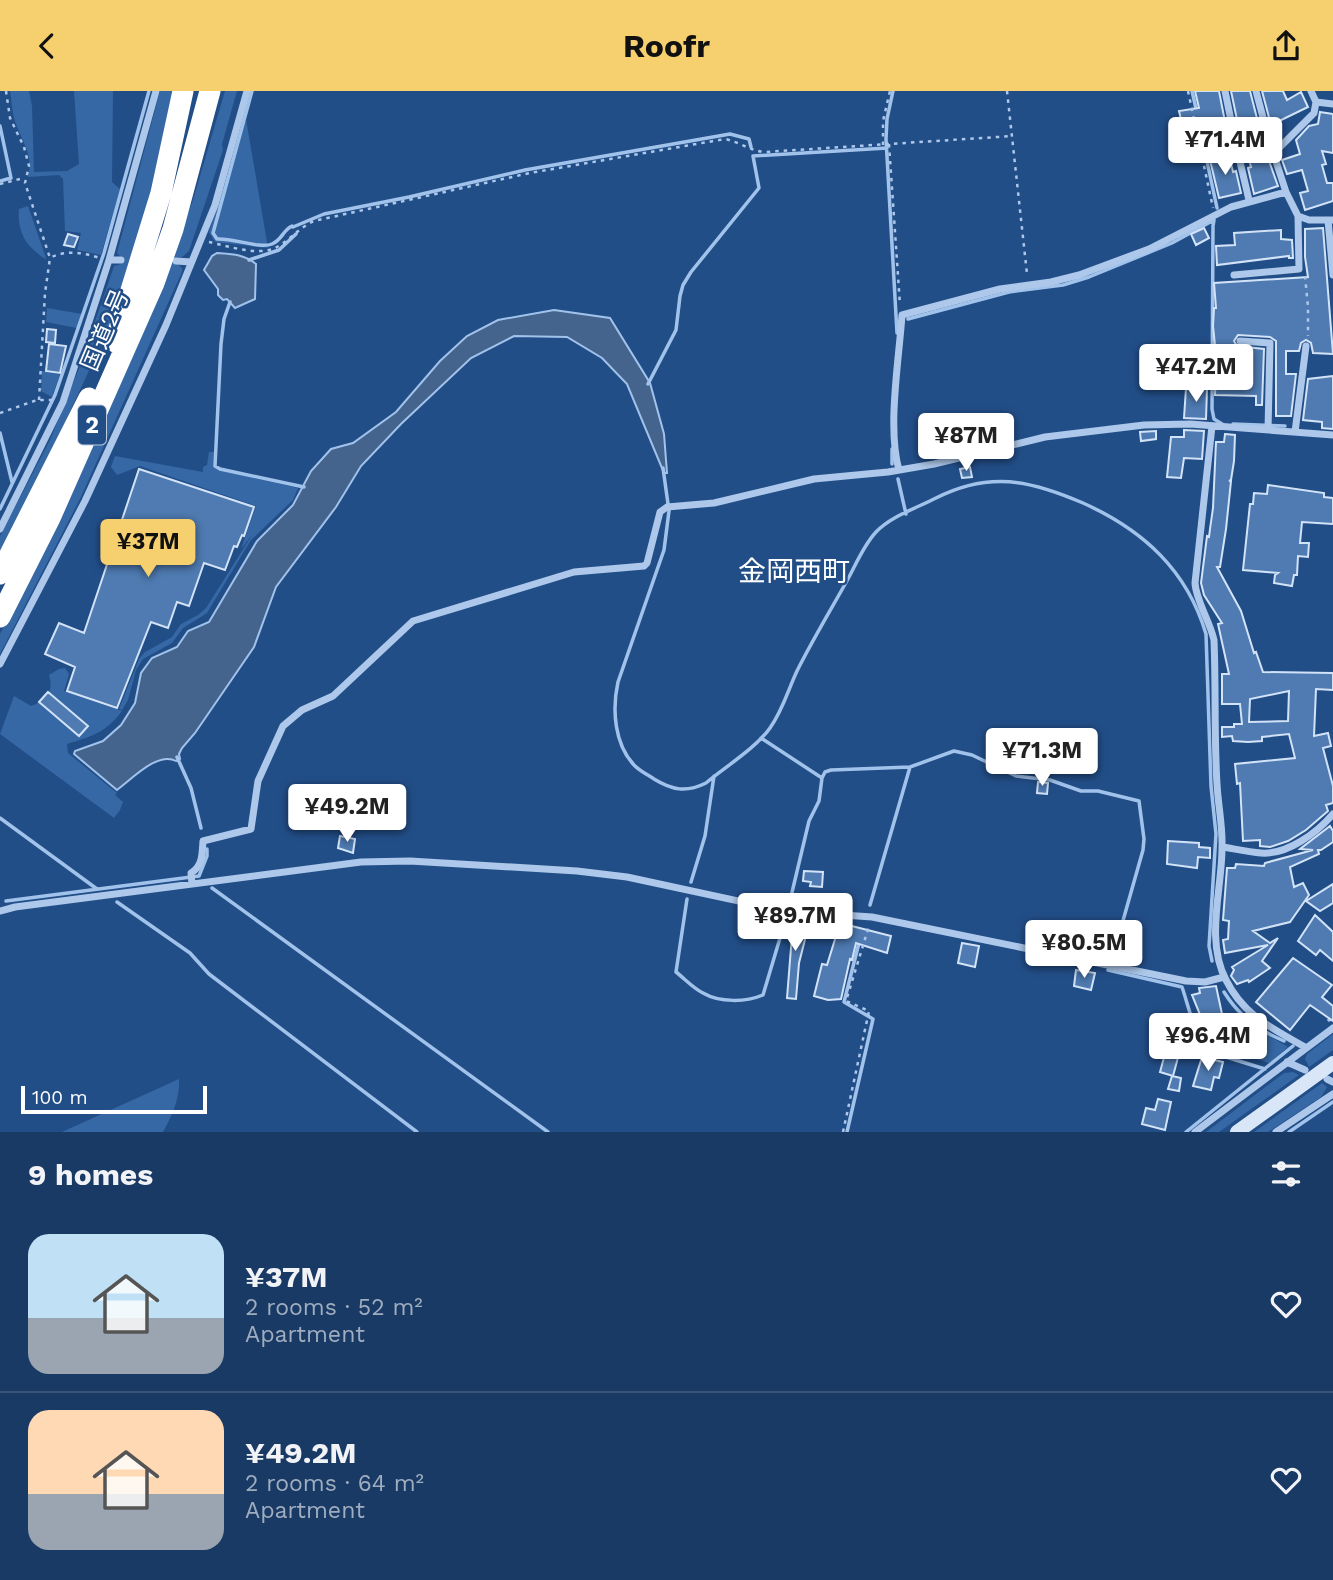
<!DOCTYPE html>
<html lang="en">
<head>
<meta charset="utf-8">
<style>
  :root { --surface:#1a3a66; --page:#23416c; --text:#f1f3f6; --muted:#9fadbf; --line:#38547a; --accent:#f6d06f }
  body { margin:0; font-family:"Work Sans","Noto Sans JP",sans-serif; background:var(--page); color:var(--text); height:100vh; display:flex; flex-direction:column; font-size:26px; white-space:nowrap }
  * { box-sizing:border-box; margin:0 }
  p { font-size:23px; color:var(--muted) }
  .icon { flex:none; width:38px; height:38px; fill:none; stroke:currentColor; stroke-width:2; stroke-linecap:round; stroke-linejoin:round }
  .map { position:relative; height:1041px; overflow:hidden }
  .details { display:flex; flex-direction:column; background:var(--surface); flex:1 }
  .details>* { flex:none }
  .scale { position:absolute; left:21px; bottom:18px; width:186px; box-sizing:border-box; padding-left:7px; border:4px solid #fff; border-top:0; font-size:19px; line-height:24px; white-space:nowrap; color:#fff; -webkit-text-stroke:5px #224e88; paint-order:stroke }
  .price { position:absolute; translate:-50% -60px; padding:0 16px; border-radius:7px; background:#fff; color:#222; font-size:23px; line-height:46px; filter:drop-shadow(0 2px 4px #0008) }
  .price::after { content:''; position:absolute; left:50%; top:42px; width:21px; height:16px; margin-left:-10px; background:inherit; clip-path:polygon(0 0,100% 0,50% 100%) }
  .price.current { background:var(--accent); color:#111 }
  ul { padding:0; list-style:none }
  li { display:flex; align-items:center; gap:21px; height:175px; padding:0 28px }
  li+li { border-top:2px solid var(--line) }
  li span { display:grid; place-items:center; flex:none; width:196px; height:140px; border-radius:21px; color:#555 }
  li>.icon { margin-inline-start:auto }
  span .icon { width:84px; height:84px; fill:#fffc; stroke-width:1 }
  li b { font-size:30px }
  h2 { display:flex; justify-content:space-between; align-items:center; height:84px; padding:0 28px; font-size:30px }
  header { display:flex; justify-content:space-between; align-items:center; height:91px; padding:0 28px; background:var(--accent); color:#111; font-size:32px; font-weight:700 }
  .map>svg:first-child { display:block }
  .green { fill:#3668a5 }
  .water { fill:#44648e; stroke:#a1c3eb; stroke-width:2 }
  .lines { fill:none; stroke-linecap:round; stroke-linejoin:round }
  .stream { stroke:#a1c3eb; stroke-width:3.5 }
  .building { fill:#4f7bb2; stroke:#d2e3f7; stroke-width:2; fill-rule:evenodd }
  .path { stroke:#adc8ea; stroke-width:2.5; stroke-dasharray:3.5 5; stroke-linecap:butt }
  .street { stroke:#adc8ea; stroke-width:7 }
  .secondary { stroke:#d8e6f8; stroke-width:14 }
  .highway { stroke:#fff; stroke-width:21 }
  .labels { text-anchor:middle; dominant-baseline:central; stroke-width:5; stroke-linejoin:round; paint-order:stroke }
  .shield { fill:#224e88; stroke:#bdcadb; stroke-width:2 }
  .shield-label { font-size:23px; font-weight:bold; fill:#fff }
  .street-label { font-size:24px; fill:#fff; stroke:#224e88 }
  .quarter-label { font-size:28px; fill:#fff; stroke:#224e88 }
</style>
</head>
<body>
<header><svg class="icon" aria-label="back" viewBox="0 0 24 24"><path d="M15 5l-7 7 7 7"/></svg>Roofr<svg class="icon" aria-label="share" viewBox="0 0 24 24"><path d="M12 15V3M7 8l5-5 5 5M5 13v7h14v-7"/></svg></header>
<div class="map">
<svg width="1333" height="1041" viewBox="0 0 1333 1041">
  <rect width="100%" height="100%" fill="#224e88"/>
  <path class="green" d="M 10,0 L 29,0 L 32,15 L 34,81 L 67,80 L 79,73 L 74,0 L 113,0 L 112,91 L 120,98 L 101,164 L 77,159 L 81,142 L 65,140 L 63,88 L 59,84 L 28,86 C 34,65 23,52 16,33 C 12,23 12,11 10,0 Z
    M 160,0 L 175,0 L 156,94 L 110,234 L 56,351 L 0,462 L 0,445 L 50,349 L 80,275 L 114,175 L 121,173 L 122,167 L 117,162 Z
    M 225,0 L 237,0 L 222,53 L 223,59 L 189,160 L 182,166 L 178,166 L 176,172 L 182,177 L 182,181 L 80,408 L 0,563 L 0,543 L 57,431 L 161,195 L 193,109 Z
    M 246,28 L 268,157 L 215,151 L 209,141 Z
    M 28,115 L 46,167 L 45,168 C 26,155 17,142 19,118 Z
    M 47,217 L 82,223 L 77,237 L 46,231 Z
    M 42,280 L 60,283 L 52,306 L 41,300 Z
    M 209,361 L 214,361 L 215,375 L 219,379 L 298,397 L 293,409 L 251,449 L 207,522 L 183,537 L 172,552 L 143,568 L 136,579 L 128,609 L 122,619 L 119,618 L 139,568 L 145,561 L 172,546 L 181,533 L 198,524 L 206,517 L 252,444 L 241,458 L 256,415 L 140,375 L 117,384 L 111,376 L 115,365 L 203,381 L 203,376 L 207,374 Z
    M 65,577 L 69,583 L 64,600 L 122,620 C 105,642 93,645 67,653 L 68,662 L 117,702 L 115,704 L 123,711 L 120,719 L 114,727 L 0,643 L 14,605 L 31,615 C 47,609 54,601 49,584 L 59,578 Z
    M 1237,929 L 1245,931 L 1288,956 L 1269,972 L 1213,954 L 1210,948 Z
    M 1333,943 L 1333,959 L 1309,976 L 1305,968 L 1307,963 Z
    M 1293,981 L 1299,984 L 1219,1041 L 1206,1041 L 1284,982 Z
    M 179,988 C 180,1007 172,1025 163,1041 L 62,1041 Z
    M 1322,992 L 1327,996 L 1321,1006 L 1268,1041 L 1254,1041 Z"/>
  <path class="water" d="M 217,162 C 231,163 244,163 256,173 L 255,208 L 235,217 L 227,208 L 223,209 L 218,204 L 218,198 L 204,179 L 212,165 Z
    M 554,219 L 610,227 L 650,292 L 664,343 L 667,382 L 664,382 L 627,293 L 602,267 L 567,246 L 514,245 L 471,267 L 401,333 L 361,375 L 336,416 L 276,496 L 254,556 L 195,642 L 182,657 L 179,663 L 180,668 L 176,670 C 158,660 132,688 117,699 L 74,663 L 75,660 L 103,650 L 121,634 L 135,612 L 141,582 L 152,567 L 177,556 L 188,540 L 209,531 L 257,450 L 293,414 L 311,380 L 331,358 L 353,352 L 396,321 L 440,270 L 467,245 L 498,229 Z"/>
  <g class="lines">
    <path class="stream" d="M 252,0 L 213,142 L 217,148 C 233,147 260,158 272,153 C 282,149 283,139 292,135
      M 893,0 L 887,28 L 886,48 L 897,242
      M 1192,0 L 1197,22
      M 1199,33 L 1217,117
      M 0,35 L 11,87 L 0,90
      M 1214,129 L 1213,135 L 1212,318 L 1214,328 L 1222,333
      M 293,136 L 324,123 L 409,106 L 525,79 L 730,43 L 749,48 L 751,56
      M 249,169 L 279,159 L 296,143
      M 230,211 L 224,228 L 221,253 L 215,375 L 220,378 L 304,396
      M 908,228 L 1009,201 L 1063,194 L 1089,186 L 1172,152 L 1214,129
      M 648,293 L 676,239 L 680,205 L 683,194 L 691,181 L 759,97 L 753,65 L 887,57
      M 1233,333 L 1285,335
      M 0,342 L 12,391
      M 892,358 L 892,373
      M 663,377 L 669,420 L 664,459 L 618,591 C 612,618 614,654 635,675 C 640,680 648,684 654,688 C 672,699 686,702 706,692 C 725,676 756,657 770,637 C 783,619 788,599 797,580 C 813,548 832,517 849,486 C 857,471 864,454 876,441 C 891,425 917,417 936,407 C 989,380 1030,389 1083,412 C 1143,439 1187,479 1206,543 L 1211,695 L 1216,743 L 1209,855 L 1212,870
      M 898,388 L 906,423
      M 0,418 L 55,304 L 104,162 L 149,0
      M 761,647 L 822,687 L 819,710 L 809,730 L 789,814
      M 177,666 L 191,697 L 201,737
      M 822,687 L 825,681 L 831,679 L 910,676 L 954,660 L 972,664 L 1016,685 L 1050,689 L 1081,700 L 1098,700 L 1139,710 L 1144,748 L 1143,759 L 1113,865
      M 0,727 L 97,798
      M 691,791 L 705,745 L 714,685
      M 212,797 L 548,1041
      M 687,808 L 676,881 C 685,888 693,897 703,902 C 720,912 746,911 763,904 L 786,827
      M 6,810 L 199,785 L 207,765 L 207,758
      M 117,811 L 190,862 L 209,883 L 417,1041
      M 870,814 L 910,676
      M 1108,879 L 1182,896 C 1190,919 1194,949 1216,963 L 1265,978
      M 1224,901 C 1239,925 1258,939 1284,950
      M 1329,929 L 1333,927
      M 847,1041 L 873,928 L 844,911 L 860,848
      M 1186,1041 L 1293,955
      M 1289,1041 L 1333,1011"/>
  </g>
  <path class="building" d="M 1195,0 L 1219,0 L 1228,46 L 1207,52 L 1204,36 L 1184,41 L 1179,20 L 1199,17 Z
    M 1231,0 L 1250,0 L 1260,39 L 1250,44 L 1249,40 L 1240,43 Z
    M 1262,0 L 1283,0 L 1287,9 L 1301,1 L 1308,16 L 1271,34 Z
    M 1320,21 L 1333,23 L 1333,62 L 1322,60 L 1326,73 L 1322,74 L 1327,92 L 1333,92 L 1333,110 L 1305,119 L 1300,102 L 1308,100 L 1302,79 L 1287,83 L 1282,69 L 1300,63 L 1296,49 L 1309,35 L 1318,33 Z
    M 1264,56 L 1278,95 L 1254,103 L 1248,77 L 1251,76 L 1247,60 Z
    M 1229,64 L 1233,81 L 1236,80 L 1241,102 L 1219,107 L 1210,69 Z
    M 1204,137 L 1209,147 L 1196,154 L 1191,143 Z
    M 1323,137 L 1333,263 L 1313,262 L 1311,252 L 1306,249 L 1301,252 L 1299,260 L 1286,260 L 1286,283 L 1296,283 L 1291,325 L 1276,325 L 1276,250 L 1270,246 L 1238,244 L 1234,250 L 1237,255 L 1264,258 L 1262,314 L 1256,314 L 1256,305 L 1215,304 L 1217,254 L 1215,254 L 1213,235 L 1214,217 L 1216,217 L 1214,192 L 1308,186 L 1305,166 L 1305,138 Z
    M 1281,139 L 1281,148 L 1292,149 L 1293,167 L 1289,167 L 1289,165 L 1217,174 L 1216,155 L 1235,154 L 1234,142 Z
    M 68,143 L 78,146 L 74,156 L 64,154 Z
    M 47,238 L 56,239 L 55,252 L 46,251 Z
    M 49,253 L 66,255 L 60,282 L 46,280 Z
    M 1333,285 L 1333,338 L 1322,337 L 1322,331 L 1303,329 L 1308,288 Z
    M 1186,297 L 1207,298 L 1206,328 L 1184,327 Z
    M 1184,339 L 1204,340 L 1202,368 L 1184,367 L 1181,387 L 1167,386 L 1171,346 L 1184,346 Z
    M 1156,340 L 1156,348 L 1141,350 L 1140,341 Z
    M 1225,343 L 1235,344 L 1234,370 L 1231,389 L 1229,390 L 1231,390 L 1226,438 L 1220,476 L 1217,476 L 1241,520 L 1254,562 L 1256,561 L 1263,581 L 1333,582 L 1333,599 L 1316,598 L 1314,645 L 1328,642 L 1331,655 L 1323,657 L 1333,695 L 1333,712 L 1326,714 L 1328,720 L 1306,739 L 1288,750 L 1270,756 L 1260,755 L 1260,749 L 1243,750 L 1240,692 L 1237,693 L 1235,673 L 1295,667 L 1289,643 L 1262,646 L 1262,650 L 1248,651 L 1233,650 L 1232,645 L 1222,646 L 1222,636 L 1234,636 L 1234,633 L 1242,633 L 1240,613 L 1222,613 L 1222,583 L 1229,583 L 1218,533 L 1222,532 L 1204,504 L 1201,492 L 1207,445 L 1209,446 L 1210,438 L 1213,417 L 1216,351 L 1224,351 ZM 1289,600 L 1288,630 L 1249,631 L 1250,608 Z
    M 970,376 L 972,386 L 962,387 L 960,378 Z
    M 139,378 L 254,416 L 244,445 L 242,444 L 237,456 L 234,455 L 225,479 L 204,472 L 189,515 L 177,511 L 168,537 L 151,531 L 117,617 L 67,600 L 75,576 L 45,563 L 59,532 L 84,542 Z
    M 1268,394 L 1324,402 L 1324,406 L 1333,407 L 1333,433 L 1302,431 L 1300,452 L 1309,452 L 1308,466 L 1298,465 L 1297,484 L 1294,484 L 1292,495 L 1274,492 L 1275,484 L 1278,482 L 1243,479 L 1250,413 L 1253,413 L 1254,402 L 1267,403 Z
    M 48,601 L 88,635 L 79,645 L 39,611 Z
    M 1038,691 L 1048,692 L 1047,703 L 1037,702 Z
    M 1330,735 L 1333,740 L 1333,751 L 1321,759 L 1318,759 L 1319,763 L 1290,776 L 1294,796 L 1303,792 L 1309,804 L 1290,831 L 1253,840 L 1270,852 L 1278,847 L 1262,870 L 1270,877 L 1249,891 L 1248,889 L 1237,893 L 1231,885 L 1234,879 L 1232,876 L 1268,854 L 1225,862 L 1223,849 L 1228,848 L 1229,830 L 1223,829 L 1227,777 L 1235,777 L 1236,773 L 1264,775 L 1265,772 L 1313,759 L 1300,758 Z
    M 340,745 L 355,748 L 353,762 L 338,757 Z
    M 1168,750 L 1199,752 L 1199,756 L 1210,757 L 1210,767 L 1198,766 L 1197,777 L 1167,773 Z
    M 804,780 L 823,781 L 822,796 L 810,795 L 811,791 L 803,790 Z
    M 1333,793 L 1333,812 L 1320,820 L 1306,810 Z
    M 1315,824 L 1333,841 L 1333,870 L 1320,859 L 1316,864 L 1298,850 Z
    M 789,827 L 809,833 L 799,872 L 796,908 L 787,907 L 792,844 L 785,842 Z
    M 840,832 L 891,845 L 887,862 L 856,852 L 852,869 L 850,868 L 841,908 L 828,909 L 814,905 L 822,873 L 827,874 Z
    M 962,852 L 979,855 L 975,876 L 958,872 Z
    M 1293,867 L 1332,894 L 1322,906 L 1333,915 L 1333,930 L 1310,914 L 1290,939 L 1256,911 Z
    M 1076,879 L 1095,882 L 1091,899 L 1074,895 Z
    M 1216,895 L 1222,923 L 1203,931 L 1192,904 L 1200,902 L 1199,897 Z
    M 1166,959 L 1179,963 L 1173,985 L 1160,981 Z
    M 1202,966 L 1223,971 L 1219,987 L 1214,986 L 1211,999 L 1193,995 Z
    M 1172,985 L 1181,987 L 1179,1000 L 1168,998 Z
    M 1158,1008 L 1171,1011 L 1165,1039 L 1142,1033 L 1146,1017 L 1155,1019 Z"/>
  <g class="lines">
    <path class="path" d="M 6,0 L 10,27 L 24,56 L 29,75 L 25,92 L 50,167 C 67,158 83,162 100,167
      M 1007,0 L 1027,183
      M 1188,0 L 1213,117
      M 889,53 L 900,214
      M 883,54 L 883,30 L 890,0
      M 0,93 L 24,87
      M 209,151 C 228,155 259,166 277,156 C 291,148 300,136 314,130 L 530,82 L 725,48 C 740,51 750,60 765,61 L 1013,45
      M 1305,185 L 1308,216 L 1308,245
      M 39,309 L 45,202 L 50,167
      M 0,322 L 37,309 L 54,309
      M 843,1041 L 869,920 L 846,910 L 869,835"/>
    <path class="street" d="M 1225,0 L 1236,54 L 1269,49
      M 1256,0 L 1269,49 L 1286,101
      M 1311,0 L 1316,11 L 1333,13
      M 1236,54 L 1249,109
      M 1273,63 L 1314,22 L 1316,11
      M 1328,129 L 1333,184
      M 109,169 L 121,169
      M 176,170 L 191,171
      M 1234,184 L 1299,178 L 1298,125
      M 1240,250 L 1270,252 L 1268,339
      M 1212,335 L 1195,492 C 1196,510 1210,530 1214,549 C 1216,597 1214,645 1217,693 C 1218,714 1223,736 1222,757 C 1222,799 1205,849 1226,889 C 1244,925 1272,937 1305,956
      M 1295,341 L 1306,255
      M 899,379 C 887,337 899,269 902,224 L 1000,198 L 1051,191 L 1079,184 L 1149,158 L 1231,116 L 1286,101 L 1298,125 L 1309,129 L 1333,129
      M 0,438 L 63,311 L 109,169 L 156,0
      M 0,573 L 85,410 L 166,234 L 215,114 L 247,0
      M 1223,756 C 1235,758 1249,761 1261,762 C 1287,764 1317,742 1333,723
      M 192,793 L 191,782 C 203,775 202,762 203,750 L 251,738 L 258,690 L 283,635 L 302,619 L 333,605 L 413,530 L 574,481 L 644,475 L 647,472 L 660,421 L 667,416 L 714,412 L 814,388 L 888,381 L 934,373 L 1045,346 L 1144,334 L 1190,333 L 1333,344
      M 0,820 L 15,816 L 361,771 L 410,770 L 577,780 L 627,786 L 785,820 L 872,826 L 1186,890 L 1205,891 L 1224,886
      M 1287,971 L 1305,979
      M 1327,988 L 1333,991
      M 1195,1041 L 1333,937
      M 1276,1041 L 1333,1003"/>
    <path class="secondary" d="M 1237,1041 L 1333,972"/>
    <path class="highway" d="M 115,251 L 161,102 L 183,0
      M 0,483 L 89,307
      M 0,526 L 50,427 L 154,192 L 173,138 L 210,0"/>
  </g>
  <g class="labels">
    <rect class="shield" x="78" y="314.5" width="28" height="39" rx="5"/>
    <g class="shield-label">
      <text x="92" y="334">2</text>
    </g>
    <g class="street-label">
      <text transform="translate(105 239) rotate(-67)">国道2号</text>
    </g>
    <g class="quarter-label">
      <text x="794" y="480">金岡西町</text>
    </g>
  </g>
</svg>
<div class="scale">100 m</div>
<b class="price" style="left:1225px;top:86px">¥71.4M</b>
<b class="price" style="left:1196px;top:313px">¥47.2M</b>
<b class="price" style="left:966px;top:382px">¥87M</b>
<b class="price current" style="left:148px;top:488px">¥37M</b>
<b class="price" style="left:1042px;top:697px">¥71.3M</b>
<b class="price" style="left:347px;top:753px">¥49.2M</b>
<b class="price" style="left:795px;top:862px">¥89.7M</b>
<b class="price" style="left:1084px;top:889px">¥80.5M</b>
<b class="price" style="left:1208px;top:982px">¥96.4M</b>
</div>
<section class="details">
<h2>9 homes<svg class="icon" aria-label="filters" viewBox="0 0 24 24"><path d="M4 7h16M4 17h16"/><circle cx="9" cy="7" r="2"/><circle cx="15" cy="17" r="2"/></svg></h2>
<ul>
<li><span style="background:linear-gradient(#bfe0f5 60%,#9aa5b1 0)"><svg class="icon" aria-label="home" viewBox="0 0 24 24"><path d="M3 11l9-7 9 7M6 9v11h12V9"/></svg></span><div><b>¥37M</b><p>2 rooms · 52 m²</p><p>Apartment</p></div><svg class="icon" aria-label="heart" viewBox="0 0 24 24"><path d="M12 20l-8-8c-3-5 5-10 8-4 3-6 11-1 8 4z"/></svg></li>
<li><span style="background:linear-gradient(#ffd9b3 60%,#9aa5b1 0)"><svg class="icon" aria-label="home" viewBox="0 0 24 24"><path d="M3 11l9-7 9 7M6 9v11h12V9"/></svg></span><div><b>¥49.2M</b><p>2 rooms · 64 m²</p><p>Apartment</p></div><svg class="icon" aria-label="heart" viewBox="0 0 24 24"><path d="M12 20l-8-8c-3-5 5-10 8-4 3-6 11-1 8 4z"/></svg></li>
</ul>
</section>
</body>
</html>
